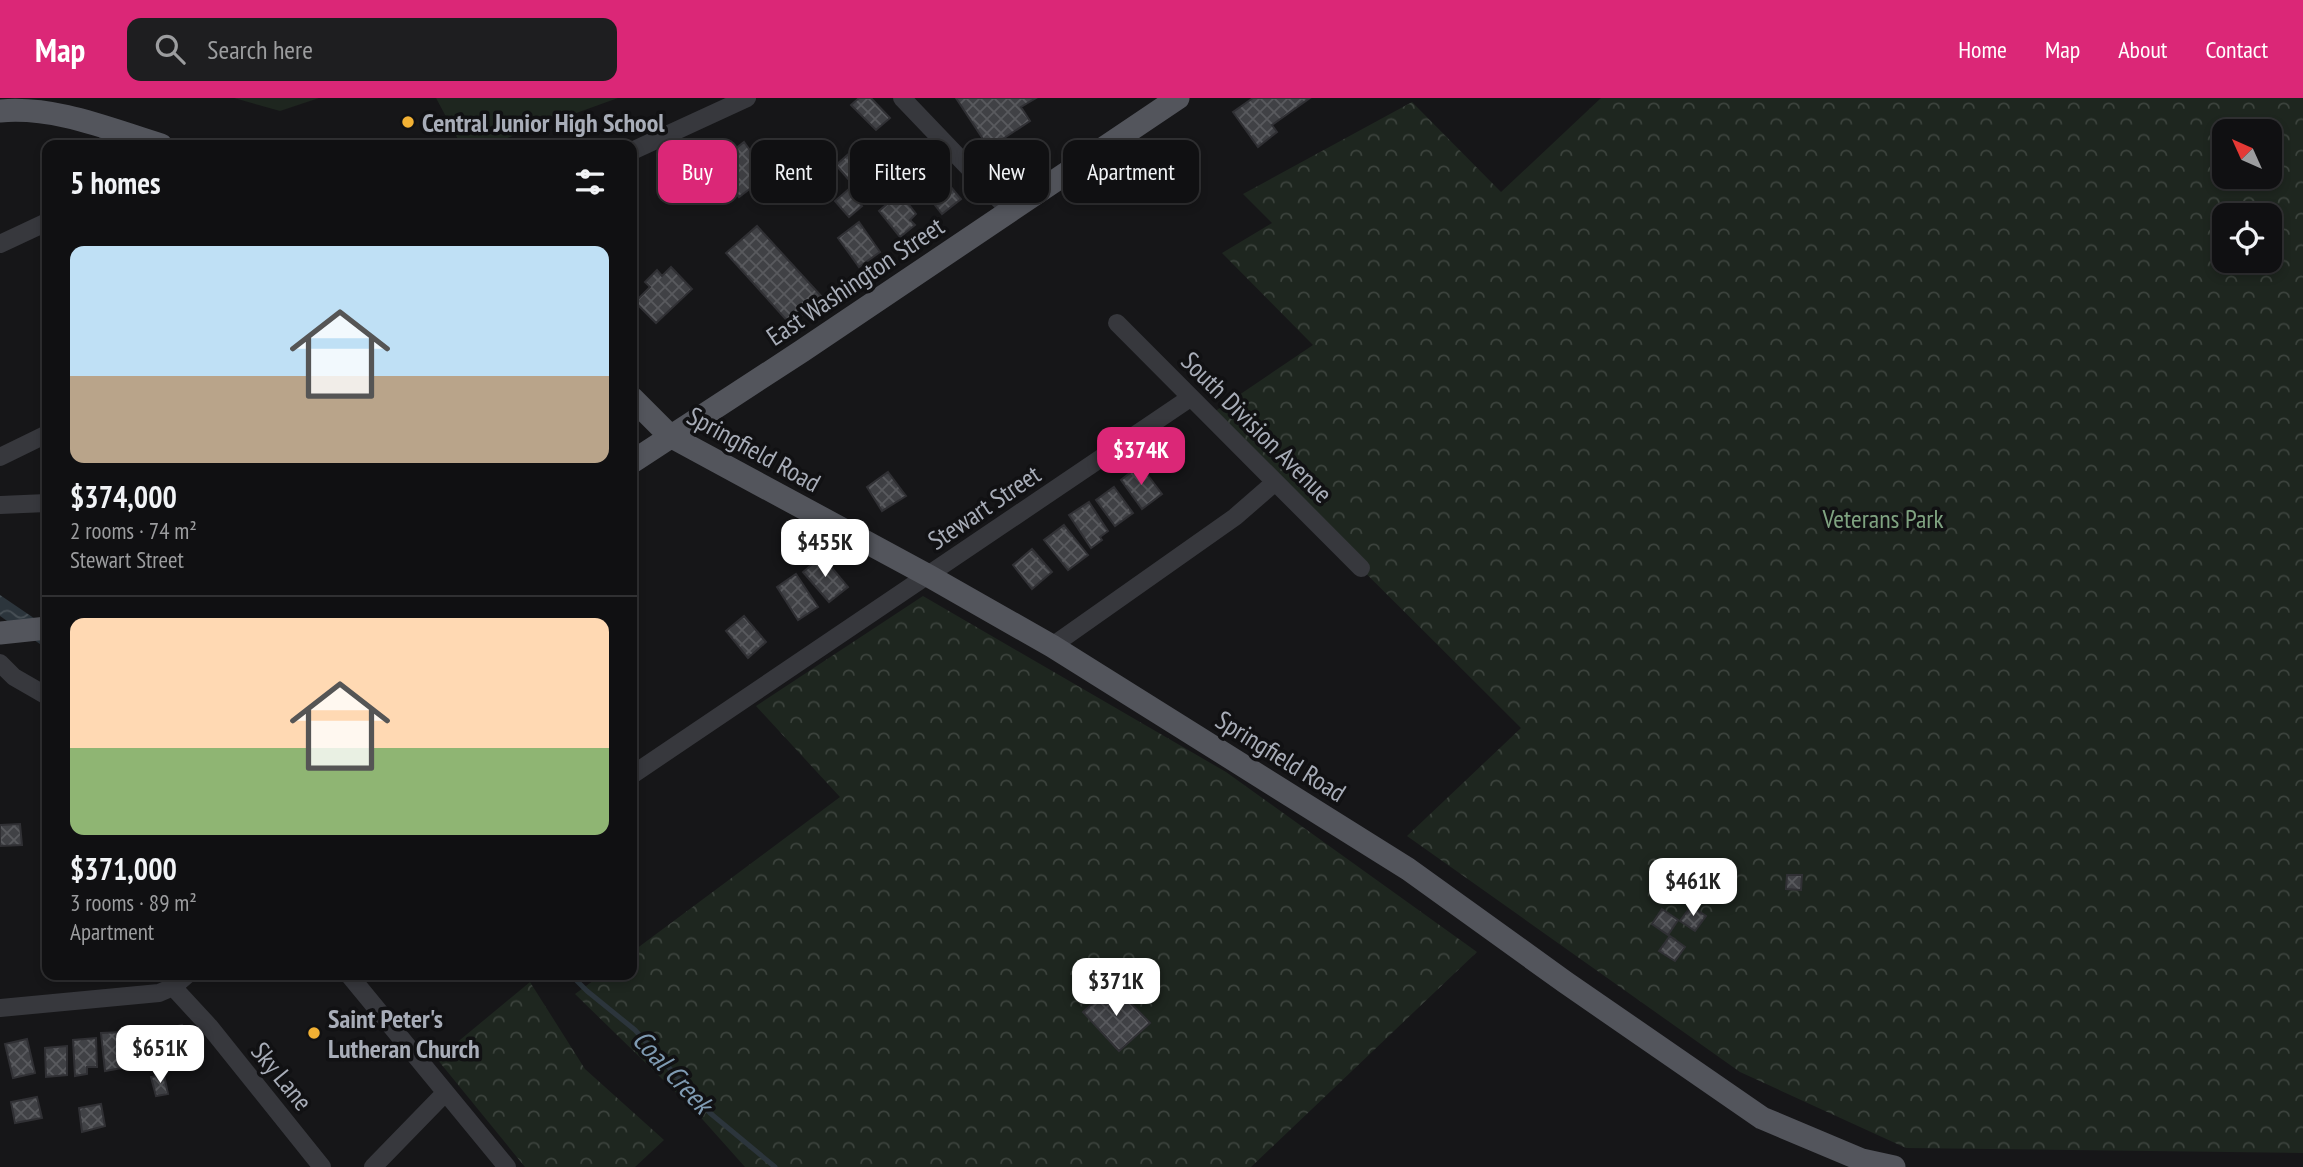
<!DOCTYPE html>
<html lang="en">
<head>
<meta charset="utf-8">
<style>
  :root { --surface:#101012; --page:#1e1e20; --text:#f1f3f6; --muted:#9c9d9f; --line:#303032; --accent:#db2777 }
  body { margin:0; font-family:"PT Sans Narrow",sans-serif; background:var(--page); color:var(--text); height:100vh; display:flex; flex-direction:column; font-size:26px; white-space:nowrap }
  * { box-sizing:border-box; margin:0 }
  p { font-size:23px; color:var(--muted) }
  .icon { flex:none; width:38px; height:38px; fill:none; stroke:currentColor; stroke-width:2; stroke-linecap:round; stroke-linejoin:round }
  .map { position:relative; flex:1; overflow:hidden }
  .sheet { position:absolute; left:42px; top:42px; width:595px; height:840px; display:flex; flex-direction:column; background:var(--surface); border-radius:14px; box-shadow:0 4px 10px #0003,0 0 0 2px var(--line) }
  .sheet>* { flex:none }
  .guide { position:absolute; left:658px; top:42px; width:665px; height:63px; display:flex; gap:14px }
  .needle { width:46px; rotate:315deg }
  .tools { position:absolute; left:2212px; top:21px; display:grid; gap:14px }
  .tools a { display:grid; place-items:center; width:70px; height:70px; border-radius:14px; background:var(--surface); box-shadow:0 4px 10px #0003,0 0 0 2px var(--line); font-size:35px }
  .price { position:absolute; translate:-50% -60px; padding:0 16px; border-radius:14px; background:#fff; color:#222; font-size:23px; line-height:46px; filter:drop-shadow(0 2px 4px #0008) }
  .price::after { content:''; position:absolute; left:50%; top:42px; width:21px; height:16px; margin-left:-10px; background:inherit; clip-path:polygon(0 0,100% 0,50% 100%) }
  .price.selected { background:var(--accent); color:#fff }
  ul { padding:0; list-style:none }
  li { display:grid; align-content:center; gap:14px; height:371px; padding:0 28px }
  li+li { border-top:2px solid var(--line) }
  li span { display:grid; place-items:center; height:217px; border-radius:14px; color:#555 }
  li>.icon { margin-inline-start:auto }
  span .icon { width:126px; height:126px; fill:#fffc; stroke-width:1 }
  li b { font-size:30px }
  h2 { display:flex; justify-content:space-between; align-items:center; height:84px; padding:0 28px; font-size:30px }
  .tag { padding:0 24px; border-radius:14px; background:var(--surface); box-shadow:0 4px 10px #0003,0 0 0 2px var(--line); font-size:24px; line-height:63px }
  .tag.selected { background:var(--accent); color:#fff }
  header { display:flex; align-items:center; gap:42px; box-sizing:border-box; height:98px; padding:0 35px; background:var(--accent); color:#fff }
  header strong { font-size:33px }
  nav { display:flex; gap:38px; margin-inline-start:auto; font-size:24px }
  .search { width:490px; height:63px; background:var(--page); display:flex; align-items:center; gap:18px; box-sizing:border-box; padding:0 24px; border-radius:14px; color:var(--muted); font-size:26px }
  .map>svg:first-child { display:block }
  .grass { fill:#1e261f }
  .park { fill:url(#park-crowns); fill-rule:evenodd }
  .water { fill:url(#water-waves) }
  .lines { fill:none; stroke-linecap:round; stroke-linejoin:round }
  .stream { stroke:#2c353c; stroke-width:5 }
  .building { fill:url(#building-cross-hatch); stroke:#303034; stroke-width:2 }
  .minor { stroke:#37383d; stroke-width:18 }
  .major { stroke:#53555c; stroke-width:23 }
  .poi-dot { fill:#f2b134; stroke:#111113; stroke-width:2.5 }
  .labels { text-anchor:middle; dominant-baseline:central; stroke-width:7; stroke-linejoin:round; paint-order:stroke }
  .poi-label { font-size:26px; font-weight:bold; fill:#a8adb8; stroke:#111113; text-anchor:start }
  .street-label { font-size:26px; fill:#a8adb8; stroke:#111113 }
  .park-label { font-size:26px; fill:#7fa381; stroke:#111113 }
  .water-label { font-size:28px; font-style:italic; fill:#7f9bb3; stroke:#111113 }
</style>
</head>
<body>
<header>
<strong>Map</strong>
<div class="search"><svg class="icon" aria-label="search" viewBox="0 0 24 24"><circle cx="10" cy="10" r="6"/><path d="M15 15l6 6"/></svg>Search here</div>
<nav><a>Home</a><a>Map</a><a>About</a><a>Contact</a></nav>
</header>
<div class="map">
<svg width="2303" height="1069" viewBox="0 0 2303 1069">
  <defs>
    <pattern id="park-crowns" width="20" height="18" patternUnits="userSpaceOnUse" patternTransform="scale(1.75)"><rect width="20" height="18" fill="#1e261f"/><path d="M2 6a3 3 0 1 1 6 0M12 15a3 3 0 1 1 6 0" fill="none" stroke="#3c433d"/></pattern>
    <pattern id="water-waves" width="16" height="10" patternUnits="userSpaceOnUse" patternTransform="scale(1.75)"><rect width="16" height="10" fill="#2c353c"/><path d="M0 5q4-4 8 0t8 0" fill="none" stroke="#485056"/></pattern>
    <pattern id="building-cross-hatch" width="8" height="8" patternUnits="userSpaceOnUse" patternTransform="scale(1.75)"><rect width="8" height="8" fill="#404145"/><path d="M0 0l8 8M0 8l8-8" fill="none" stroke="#595a5e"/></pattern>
  </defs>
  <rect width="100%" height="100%" fill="#161618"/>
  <path class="grass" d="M 234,0 L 319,0 L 280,13 Z
    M 436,0 L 618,0 L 491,46 L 461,47 Z"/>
  <path class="park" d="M 1601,0 L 2303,0 L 2303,1055 L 1906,1050 L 1740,974 L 1407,738 L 1521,630 L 1208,318 L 1313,247 L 1222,155 L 1272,125 L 1243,96 L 1412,4 L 1501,94 ZM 2224,33 L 2270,33 L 2270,79 L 2224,79 ZM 2224,117 L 2270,117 L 2270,163 L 2224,163 Z
    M 923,498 L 1226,674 L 1477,854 L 1251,1069 L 745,1069 L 695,1013 L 575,896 L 601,877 L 632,877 L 632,854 L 840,699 L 756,608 Z
    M 530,884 L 585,971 L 664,1042 L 635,1069 L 525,1069 L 437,961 Z"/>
  <path class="water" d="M 0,497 L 47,529 L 47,551 L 0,518 Z"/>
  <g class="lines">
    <path class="stream" d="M 571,877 L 587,893 L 635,932 L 710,1015 L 775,1069"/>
  </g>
  <path class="building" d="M 859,0 L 871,0 L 890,20 L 876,32 L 851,7 Z
    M 956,0 L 1036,0 L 1021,9 L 1030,23 L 989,50 Z
    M 1253,0 L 1310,0 L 1272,27 L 1277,34 L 1258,49 L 1233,14 Z
    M 770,42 L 788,62 L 774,74 L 757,55 Z
    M 744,44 L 768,77 L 739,99 L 715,67 Z
    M 852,53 L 867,69 L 850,83 L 836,67 Z
    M 804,61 L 816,73 L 803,87 L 791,73 Z
    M 935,70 L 961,101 L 942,116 L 917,84 Z
    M 849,91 L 862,108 L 849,119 L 835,103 Z
    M 900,95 L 916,116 L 910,122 L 915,127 L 900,139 L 879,113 Z
    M 859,124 L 880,154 L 859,169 L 838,140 Z
    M 757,128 L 822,199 L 791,227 L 726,155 Z
    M 671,169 L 692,191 L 656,225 L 635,204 L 650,189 L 645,184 L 657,172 L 662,178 Z
    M 1140,367 L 1162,396 L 1142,411 L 1121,382 Z
    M 888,374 L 906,398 L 882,413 L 867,389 Z
    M 1114,389 L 1133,415 L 1115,428 L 1096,402 Z
    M 1089,404 L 1108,433 L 1100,439 L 1102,442 L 1091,450 L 1069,417 Z
    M 1064,427 L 1088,457 L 1068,472 L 1044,442 Z
    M 1032,451 L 1052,474 L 1032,491 L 1013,467 Z
    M 822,458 L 848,489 L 829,504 L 803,474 Z
    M 796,476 L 818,509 L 798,522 L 777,489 Z
    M 744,518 L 766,544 L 748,560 L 726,533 Z
    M 20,726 L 22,747 L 0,748 L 0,727 Z
    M 1787,777 L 1802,777 L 1801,792 L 1786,791 Z
    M 1691,808 L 1706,818 L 1695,833 L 1680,823 Z
    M 1662,811 L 1678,822 L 1668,837 L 1652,826 Z
    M 1670,838 L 1685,849 L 1675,863 L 1659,853 Z
    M 1113,887 L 1150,925 L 1119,953 L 1083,914 Z
    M 182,927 L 191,963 L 168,968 L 161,932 Z
    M 153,929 L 160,966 L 137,970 L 130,935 Z
    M 124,934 L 128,969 L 105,973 L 101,935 Z
    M 96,940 L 97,969 L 87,969 L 87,976 L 75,978 L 73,942 Z
    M 27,941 L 35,975 L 13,980 L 5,946 Z
    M 67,948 L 67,977 L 46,979 L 45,950 Z
    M 164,977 L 168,996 L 156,998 L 151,979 Z
    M 37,999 L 42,1020 L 15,1025 L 11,1004 Z
    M 101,1006 L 105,1028 L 82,1034 L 79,1010 Z"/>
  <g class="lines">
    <path class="minor" d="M 902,0 L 1011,114
      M 106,47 L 112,32
      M 632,53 L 747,0
      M 0,146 L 47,124
      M 1117,225 L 1361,470
      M 0,359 L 47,336
      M 0,407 L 47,405
      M 1052,548 L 1235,419 L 1274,385
      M 0,565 L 14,579 L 47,598
      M 632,677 L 1190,300
      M 349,877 L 507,1069
      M 173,889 L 209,928 L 322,1069
      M 0,910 L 159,895 L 173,889 L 187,877
      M 373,1069 L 445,995"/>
    <path class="major" d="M 0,13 C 55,8 109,31 161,47
      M 632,300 L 670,338 L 929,478 L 1052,548 L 1408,771 L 1565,884 L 1762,1020 L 1862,1062 L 1894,1069
      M 632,364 L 802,253 L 1178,0
      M 0,535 L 47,530"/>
  </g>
  <g class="poi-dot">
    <circle cx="408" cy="24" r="7"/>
    <circle cx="314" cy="935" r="7"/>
  </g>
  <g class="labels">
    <g class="poi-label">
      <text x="422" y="24">Central Junior High School</text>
      <text x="328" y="920">Saint Peter's<tspan x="328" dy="30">Lutheran Church</tspan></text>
    </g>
    <g class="street-label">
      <text transform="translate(855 183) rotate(-34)">East Washington Street</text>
      <text transform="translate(1257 329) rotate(45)">South Division Avenue</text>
      <text transform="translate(754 351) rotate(29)">Springfield Road</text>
      <text transform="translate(984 409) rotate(-34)">Stewart Street</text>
      <text transform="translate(1281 658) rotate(32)">Springfield Road</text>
      <text transform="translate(282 978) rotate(51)">Sky Lane</text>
    </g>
    <g class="park-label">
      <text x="1883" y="420">Veterans Park</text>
    </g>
    <g class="water-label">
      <text transform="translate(673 973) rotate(47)">Coal Creek</text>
    </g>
  </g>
</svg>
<div class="tools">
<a><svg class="needle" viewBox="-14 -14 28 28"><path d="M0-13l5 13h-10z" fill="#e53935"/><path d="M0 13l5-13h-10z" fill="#9c9d9f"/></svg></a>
<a><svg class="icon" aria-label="locate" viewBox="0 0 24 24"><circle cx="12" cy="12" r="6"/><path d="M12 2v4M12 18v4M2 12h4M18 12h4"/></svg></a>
</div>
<b class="price selected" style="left:1141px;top:389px">$374K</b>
<b class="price" style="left:825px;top:481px">$455K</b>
<b class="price" style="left:1693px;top:820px">$461K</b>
<b class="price" style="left:1116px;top:920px">$371K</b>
<b class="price" style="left:160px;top:987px">$651K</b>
<div class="guide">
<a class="tag selected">Buy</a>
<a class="tag">Rent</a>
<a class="tag">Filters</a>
<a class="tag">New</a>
<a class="tag">Apartment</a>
</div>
<section class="sheet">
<h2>5 homes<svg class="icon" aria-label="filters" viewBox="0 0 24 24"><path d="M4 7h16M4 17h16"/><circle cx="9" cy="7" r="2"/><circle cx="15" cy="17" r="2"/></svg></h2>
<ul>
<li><span style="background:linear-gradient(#bfe0f5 60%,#b9a48a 0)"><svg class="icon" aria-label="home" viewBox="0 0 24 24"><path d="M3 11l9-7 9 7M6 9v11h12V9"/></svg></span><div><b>$374,000</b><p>2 rooms · 74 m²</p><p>Stewart Street</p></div></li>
<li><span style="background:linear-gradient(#ffd9b3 60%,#8fb573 0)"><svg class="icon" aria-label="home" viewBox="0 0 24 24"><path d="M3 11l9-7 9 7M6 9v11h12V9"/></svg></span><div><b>$371,000</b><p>3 rooms · 89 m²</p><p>Apartment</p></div></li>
</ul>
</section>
</div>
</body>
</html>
